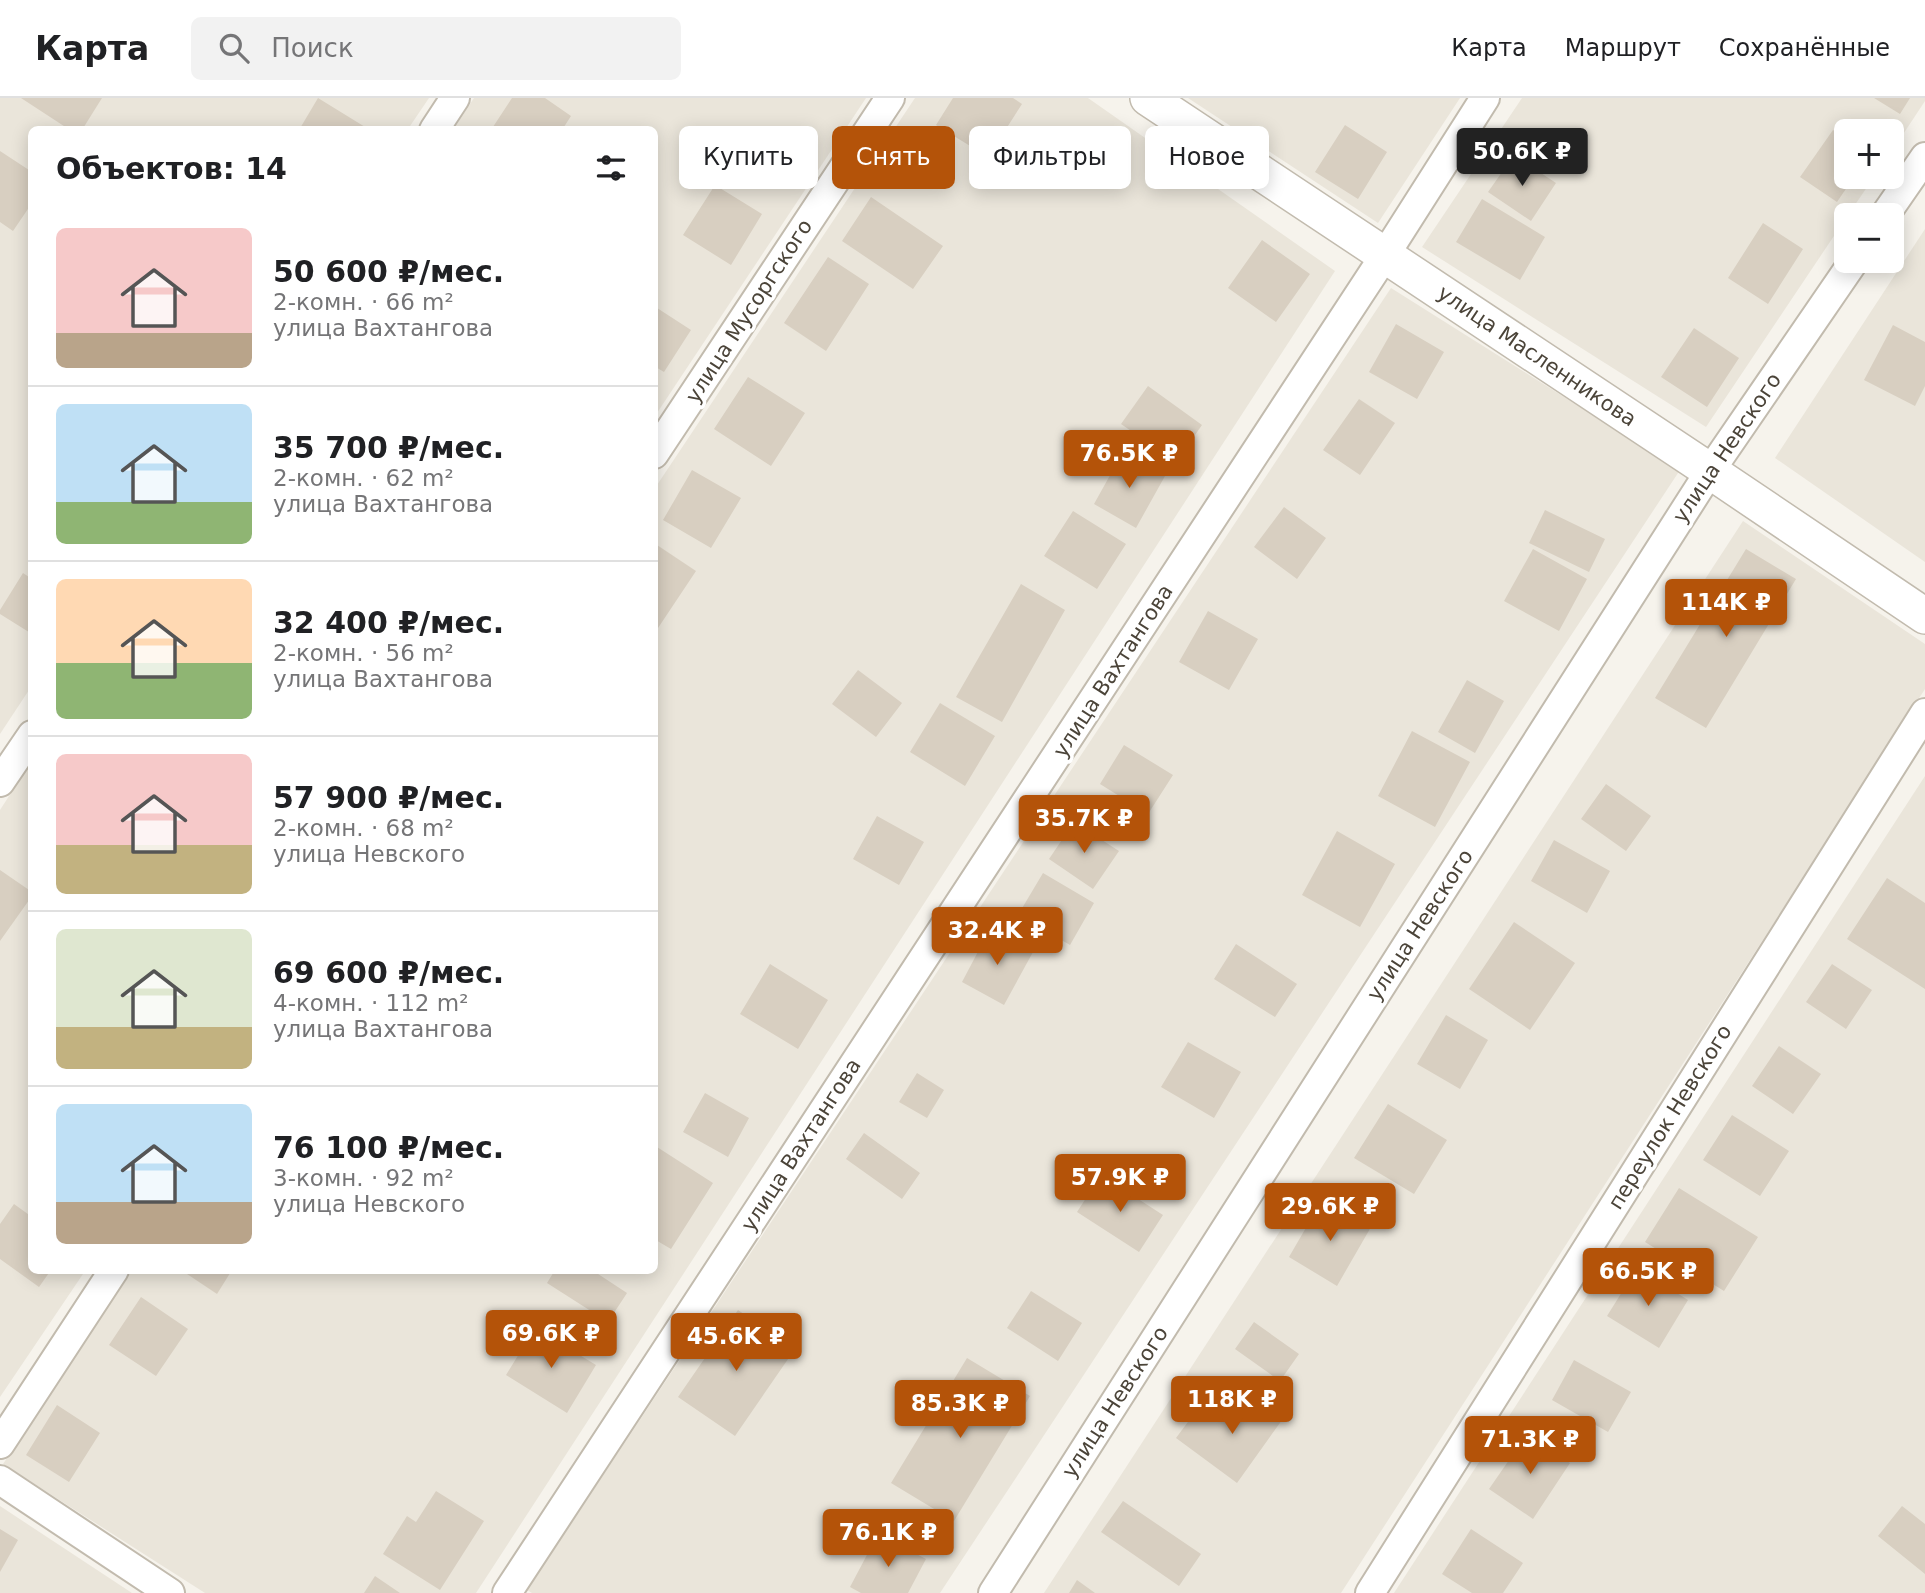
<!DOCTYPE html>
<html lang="ru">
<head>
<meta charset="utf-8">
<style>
  :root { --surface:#fff; --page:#f2f2f2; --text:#202124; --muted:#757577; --line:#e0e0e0; --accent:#b45309 }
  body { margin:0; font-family:"DejaVu Sans",sans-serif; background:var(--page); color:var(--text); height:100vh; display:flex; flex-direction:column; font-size:26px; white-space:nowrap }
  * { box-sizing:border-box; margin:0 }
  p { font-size:23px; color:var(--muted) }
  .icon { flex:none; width:38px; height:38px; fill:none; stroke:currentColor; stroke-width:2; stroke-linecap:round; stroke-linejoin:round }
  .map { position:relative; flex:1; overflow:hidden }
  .side { position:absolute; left:28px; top:28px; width:630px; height:1148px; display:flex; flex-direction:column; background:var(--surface); border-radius:10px; box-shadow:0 4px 18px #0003 }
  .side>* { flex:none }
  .top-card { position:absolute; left:679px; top:28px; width:665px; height:63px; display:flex; gap:14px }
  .controls { position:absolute; left:1834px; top:21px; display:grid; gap:14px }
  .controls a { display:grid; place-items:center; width:70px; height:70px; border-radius:10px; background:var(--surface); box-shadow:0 4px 18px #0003; font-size:35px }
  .price { position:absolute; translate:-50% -60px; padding:0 16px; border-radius:7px; background:var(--accent); color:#fff; font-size:23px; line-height:46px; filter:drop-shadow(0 2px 4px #0008) }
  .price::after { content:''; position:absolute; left:50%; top:42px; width:21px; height:16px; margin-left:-10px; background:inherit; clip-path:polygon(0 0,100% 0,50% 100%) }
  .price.current { background:#222; color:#fff }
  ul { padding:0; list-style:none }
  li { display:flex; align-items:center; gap:21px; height:175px; padding:0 28px }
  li+li { border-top:2px solid var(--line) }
  li span { display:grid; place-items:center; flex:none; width:196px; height:140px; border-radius:10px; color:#555 }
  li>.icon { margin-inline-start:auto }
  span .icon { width:84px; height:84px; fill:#fffc; stroke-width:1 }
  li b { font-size:30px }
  h2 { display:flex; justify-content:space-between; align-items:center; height:84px; padding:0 28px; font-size:30px }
  .tag { padding:0 24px; border-radius:10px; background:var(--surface); box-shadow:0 4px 18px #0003; font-size:24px; line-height:63px }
  .tag.current { background:var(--accent); color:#fff }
  header { display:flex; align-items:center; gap:42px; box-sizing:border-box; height:98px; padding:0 35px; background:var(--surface); border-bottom:2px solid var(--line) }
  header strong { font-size:33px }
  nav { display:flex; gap:38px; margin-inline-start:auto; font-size:24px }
  .search { width:490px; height:63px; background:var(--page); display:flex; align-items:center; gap:18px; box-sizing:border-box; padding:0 24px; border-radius:10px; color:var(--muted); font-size:26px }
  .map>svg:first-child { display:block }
  .residential { fill:#eae5da }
  .building { fill:#d8cfc1 }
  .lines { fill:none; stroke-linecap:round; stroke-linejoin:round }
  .minor-casing { stroke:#c2bbae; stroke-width:32 }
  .tertiary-casing { stroke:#c2bbae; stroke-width:38 }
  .minor { stroke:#fff; stroke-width:28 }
  .tertiary { stroke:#fff; stroke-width:35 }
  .labels { text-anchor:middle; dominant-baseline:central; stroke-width:7; stroke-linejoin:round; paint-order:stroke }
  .street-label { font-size:21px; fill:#4b4439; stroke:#fff }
</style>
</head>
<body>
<header>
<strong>Карта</strong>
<div class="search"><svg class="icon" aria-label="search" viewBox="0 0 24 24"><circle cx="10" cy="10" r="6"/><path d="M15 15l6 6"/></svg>Поиск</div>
<nav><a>Карта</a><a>Маршрут</a><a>Сохранённые</a></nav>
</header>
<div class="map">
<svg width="1925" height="1495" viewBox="0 0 1925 1495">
  <rect width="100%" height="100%" fill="#f6f3ec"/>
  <path class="residential" d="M 0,0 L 429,0 L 408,31 L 32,32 L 31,589 L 0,636 Z
    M 474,0 L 866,0 L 655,318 L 654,32 L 453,32 Z
    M 915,0 L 1088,0 L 1335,173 L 476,1495 L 205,1495 L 3,1366 L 132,1173 L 654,1172 L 655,390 Z
    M 1188,0 L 1460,0 L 1378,125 Z
    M 1522,0 L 1925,0 L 1925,3 L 1892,53 L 1892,33 L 1846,33 L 1846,79 L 1874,79 L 1848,117 L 1846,117 L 1846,120 L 1706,329 L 1422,149 Z
    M 1925,131 L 1925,464 L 1775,360 Z
    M 1391,190 L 1680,372 L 940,1495 L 532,1495 L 527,1492 Z
    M 1743,423 L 1925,546 L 1925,591 L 1341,1495 L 1044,1495 Z
    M 31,664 L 32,1172 L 85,1173 L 0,1299 L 0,712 Z
    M 1925,678 L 1925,1495 L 1394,1495 Z
    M 0,1408 L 132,1495 L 0,1495 Z"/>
  <path class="building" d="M 21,0 L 102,0 L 82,32 L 70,32 Z
    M 318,0 L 370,32 L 299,32 Z
    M 512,0 L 545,0 L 571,18 L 562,32 L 491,32 Z
    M 953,0 L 1013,0 L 1022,6 L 988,59 L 936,27 Z
    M 1874,0 L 1910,0 L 1900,16 Z
    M 1345,27 L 1387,54 L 1358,101 L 1315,74 Z
    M 1833,32 L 1846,41 L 1846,79 L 1854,79 L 1837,104 L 1800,79 Z
    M 0,53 L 32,74 L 32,105 L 13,133 L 0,124 Z
    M 1514,57 L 1556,85 L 1531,123 L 1488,94 Z
    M 715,87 L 762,116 L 731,167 L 683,137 Z
    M 871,99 L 943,148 L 913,191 L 842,143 Z
    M 1482,101 L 1545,139 L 1520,182 L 1456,144 Z
    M 1763,125 L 1803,151 L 1768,206 L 1728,180 Z
    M 1262,142 L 1310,176 L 1276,224 L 1228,190 Z
    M 828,159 L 869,186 L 826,253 L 784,225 Z
    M 654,208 L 691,232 L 664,274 L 654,268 Z
    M 1396,226 L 1444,254 L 1417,301 L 1369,274 Z
    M 1893,227 L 1925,244 L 1925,288 L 1915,308 L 1864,282 Z
    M 1694,230 L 1739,260 L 1707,309 L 1661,279 Z
    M 748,279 L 805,315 L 771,368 L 714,331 Z
    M 1148,288 L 1202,327 L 1176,364 L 1121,326 Z
    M 1359,301 L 1395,325 L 1360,377 L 1323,352 Z
    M 1123,354 L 1165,378 L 1136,430 L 1094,406 Z
    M 692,372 L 741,400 L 711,450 L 663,422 Z
    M 1284,409 L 1326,440 L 1297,481 L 1254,449 Z
    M 1545,412 L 1605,441 L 1589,474 L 1529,445 Z
    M 1073,413 L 1126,446 L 1097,491 L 1044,458 Z
    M 654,445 L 696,473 L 654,536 Z
    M 1533,451 L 1587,481 L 1559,533 L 1504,503 Z
    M 1746,451 L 1796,481 L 1706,630 L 1655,600 Z
    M 23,475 L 32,481 L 32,536 L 0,516 L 0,512 Z
    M 1021,486 L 1065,512 L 1002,624 L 956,599 Z
    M 1208,513 L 1258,541 L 1229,592 L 1179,564 Z
    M 858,572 L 902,605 L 876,639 L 832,606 Z
    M 1467,582 L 1504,603 L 1475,655 L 1438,634 Z
    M 940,605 L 995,638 L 965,688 L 910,654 Z
    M 1412,633 L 1470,664 L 1435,729 L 1378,698 Z
    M 1124,647 L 1173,677 L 1148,716 L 1100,686 Z
    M 1606,686 L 1651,718 L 1626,753 L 1581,721 Z
    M 877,718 L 924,744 L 899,787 L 853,761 Z
    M 1074,724 L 1119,753 L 1093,791 L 1049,761 Z
    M 1337,733 L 1395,766 L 1360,829 L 1302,797 Z
    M 1554,742 L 1610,773 L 1587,815 L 1531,783 Z
    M 0,772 L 32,794 L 32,798 L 0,843 Z
    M 1043,775 L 1094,805 L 1070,847 L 1018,817 Z
    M 1887,780 L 1925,805 L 1925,891 L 1847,841 Z
    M 1514,824 L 1575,865 L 1530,932 L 1469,891 Z
    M 990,831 L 1033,854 L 1004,907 L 962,884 Z
    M 1236,846 L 1297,886 L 1275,919 L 1214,881 Z
    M 770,866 L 828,902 L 798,951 L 740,916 Z
    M 1832,866 L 1872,892 L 1846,931 L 1806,904 Z
    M 1446,917 L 1488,942 L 1460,991 L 1417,966 Z
    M 1188,944 L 1241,974 L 1214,1020 L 1161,989 Z
    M 1779,948 L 1821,976 L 1793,1016 L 1752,988 Z
    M 917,975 L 944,992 L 927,1020 L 899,1004 Z
    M 705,995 L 749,1020 L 728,1059 L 683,1034 Z
    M 1388,1006 L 1447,1042 L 1414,1096 L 1354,1060 Z
    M 1732,1017 L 1789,1053 L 1760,1098 L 1703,1062 Z
    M 864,1035 L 920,1075 L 902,1101 L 846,1061 Z
    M 657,1049 L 713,1085 L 671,1151 L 654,1141 L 654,1053 Z
    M 1101,1077 L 1163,1117 L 1139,1154 L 1077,1114 Z
    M 1679,1090 L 1758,1139 L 1724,1193 L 1645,1144 Z
    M 1322,1102 L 1371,1129 L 1337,1188 L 1289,1159 Z
    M 14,1106 L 32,1119 L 32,1172 L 51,1172 L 39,1189 L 0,1161 L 0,1126 Z
    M 1637,1170 L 1688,1202 L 1659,1250 L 1607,1218 Z
    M 181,1172 L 232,1172 L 217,1196 Z
    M 555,1172 L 592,1172 L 627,1195 L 608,1224 L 547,1185 Z
    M 1031,1193 L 1082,1225 L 1058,1263 L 1007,1230 Z
    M 141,1199 L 188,1231 L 156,1278 L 109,1247 Z
    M 738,1212 L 795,1251 L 735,1338 L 678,1299 Z
    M 1254,1224 L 1299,1256 L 1280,1283 L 1235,1251 Z
    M 535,1230 L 596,1267 L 567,1315 L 506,1277 Z
    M 967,1260 L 1030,1298 L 954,1423 L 891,1385 Z
    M 1574,1262 L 1631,1294 L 1608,1334 L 1552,1302 Z
    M 1260,1295 L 1287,1315 L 1237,1385 L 1176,1340 L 1202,1305 L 1236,1329 Z
    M 57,1307 L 100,1335 L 69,1384 L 26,1357 Z
    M 1527,1336 L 1570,1365 L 1533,1421 L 1489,1391 Z
    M 436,1393 L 484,1423 L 440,1492 L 383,1456 L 407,1418 L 416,1424 Z
    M 1123,1403 L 1201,1456 L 1179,1488 L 1101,1434 Z
    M 1902,1408 L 1925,1426 L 1925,1476 L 1878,1438 Z
    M 0,1431 L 18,1442 L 0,1474 Z
    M 1471,1431 L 1523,1465 L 1503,1495 L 1472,1495 L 1442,1476 Z
    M 878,1436 L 926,1461 L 908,1495 L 861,1495 L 850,1489 Z
    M 375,1478 L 400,1495 L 364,1495 Z
    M 1077,1482 L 1095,1495 L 1069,1495 Z"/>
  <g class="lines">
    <g class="minor-casing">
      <path id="minor" d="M 434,32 L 455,0
        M 1885,117 L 1925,59
        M 654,356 L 890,0
        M 0,684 L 32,637
        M 0,1346 L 114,1172
        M 0,1382 L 170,1495
        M 507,1495 L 1385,157 L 1485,0
        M 993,1495 L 1710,373 L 1854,163
        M 1370,1495 L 1925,615"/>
    </g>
    <g class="tertiary-casing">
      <path id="tertiary" d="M 1148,0 L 1710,373 L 1925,518"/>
    </g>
    <use href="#minor" class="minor"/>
    <use href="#tertiary" class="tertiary"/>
  </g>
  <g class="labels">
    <g class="street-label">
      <text transform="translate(749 213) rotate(-57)">улица Мусоргского</text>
      <text transform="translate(1537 258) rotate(34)">улица Масленникова</text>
      <text transform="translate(1727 350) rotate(-56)">улица Невского</text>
      <text transform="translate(1113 573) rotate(-57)">улица Вахтангова</text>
      <text transform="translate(1420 827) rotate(-57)">улица Невского</text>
      <text transform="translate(1670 1019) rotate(-58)">переулок Невского</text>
      <text transform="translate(801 1047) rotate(-57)">улица Вахтангова</text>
      <text transform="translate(1115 1304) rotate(-57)">улица Невского</text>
    </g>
  </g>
</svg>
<div class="controls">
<a>+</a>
<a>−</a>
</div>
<b class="price current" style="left:1522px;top:90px">50.6K ₽</b>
<b class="price" style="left:1129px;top:392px">76.5K ₽</b>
<b class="price" style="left:1726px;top:541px">114K ₽</b>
<b class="price" style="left:1084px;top:757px">35.7K ₽</b>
<b class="price" style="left:997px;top:869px">32.4K ₽</b>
<b class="price" style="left:1120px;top:1116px">57.9K ₽</b>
<b class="price" style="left:1330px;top:1145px">29.6K ₽</b>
<b class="price" style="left:1648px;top:1210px">66.5K ₽</b>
<b class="price" style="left:551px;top:1272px">69.6K ₽</b>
<b class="price" style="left:736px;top:1275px">45.6K ₽</b>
<b class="price" style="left:1232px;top:1338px">118K ₽</b>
<b class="price" style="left:960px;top:1342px">85.3K ₽</b>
<b class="price" style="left:1530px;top:1378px">71.3K ₽</b>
<b class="price" style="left:888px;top:1471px">76.1K ₽</b>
<div class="top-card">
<a class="tag">Купить</a>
<a class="tag current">Снять</a>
<a class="tag">Фильтры</a>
<a class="tag">Новое</a>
</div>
<section class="side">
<h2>Объектов: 14<svg class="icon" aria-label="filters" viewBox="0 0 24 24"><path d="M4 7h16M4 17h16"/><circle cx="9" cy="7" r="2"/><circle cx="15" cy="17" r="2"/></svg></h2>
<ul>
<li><span style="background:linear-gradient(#f6c9c9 75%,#b9a48a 0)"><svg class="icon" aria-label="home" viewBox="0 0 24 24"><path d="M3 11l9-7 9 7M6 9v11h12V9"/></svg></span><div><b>50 600 ₽/мес.</b><p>2-комн. · 66 m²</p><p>улица Вахтангова</p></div></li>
<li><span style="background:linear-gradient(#bfe0f5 70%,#8fb573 0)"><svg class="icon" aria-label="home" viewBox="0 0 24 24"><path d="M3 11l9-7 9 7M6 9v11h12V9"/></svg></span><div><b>35 700 ₽/мес.</b><p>2-комн. · 62 m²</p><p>улица Вахтангова</p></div></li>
<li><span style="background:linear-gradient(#ffd9b3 60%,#8fb573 0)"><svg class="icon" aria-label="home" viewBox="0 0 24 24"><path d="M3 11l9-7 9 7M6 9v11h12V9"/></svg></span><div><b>32 400 ₽/мес.</b><p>2-комн. · 56 m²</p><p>улица Вахтангова</p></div></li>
<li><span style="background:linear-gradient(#f6c9c9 65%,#c2b280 0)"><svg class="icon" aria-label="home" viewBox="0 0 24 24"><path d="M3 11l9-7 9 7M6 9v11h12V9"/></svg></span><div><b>57 900 ₽/мес.</b><p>2-комн. · 68 m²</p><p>улица Невского</p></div></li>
<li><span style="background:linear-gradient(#dfe7d0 70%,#c2b280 0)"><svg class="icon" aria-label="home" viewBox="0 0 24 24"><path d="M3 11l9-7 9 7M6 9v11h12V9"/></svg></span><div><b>69 600 ₽/мес.</b><p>4-комн. · 112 m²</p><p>улица Вахтангова</p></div></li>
<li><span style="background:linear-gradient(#bfe0f5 70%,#b9a48a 0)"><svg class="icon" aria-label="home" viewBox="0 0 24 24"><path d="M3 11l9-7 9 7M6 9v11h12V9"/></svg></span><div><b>76 100 ₽/мес.</b><p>3-комн. · 92 m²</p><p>улица Невского</p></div></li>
</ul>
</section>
</div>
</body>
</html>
